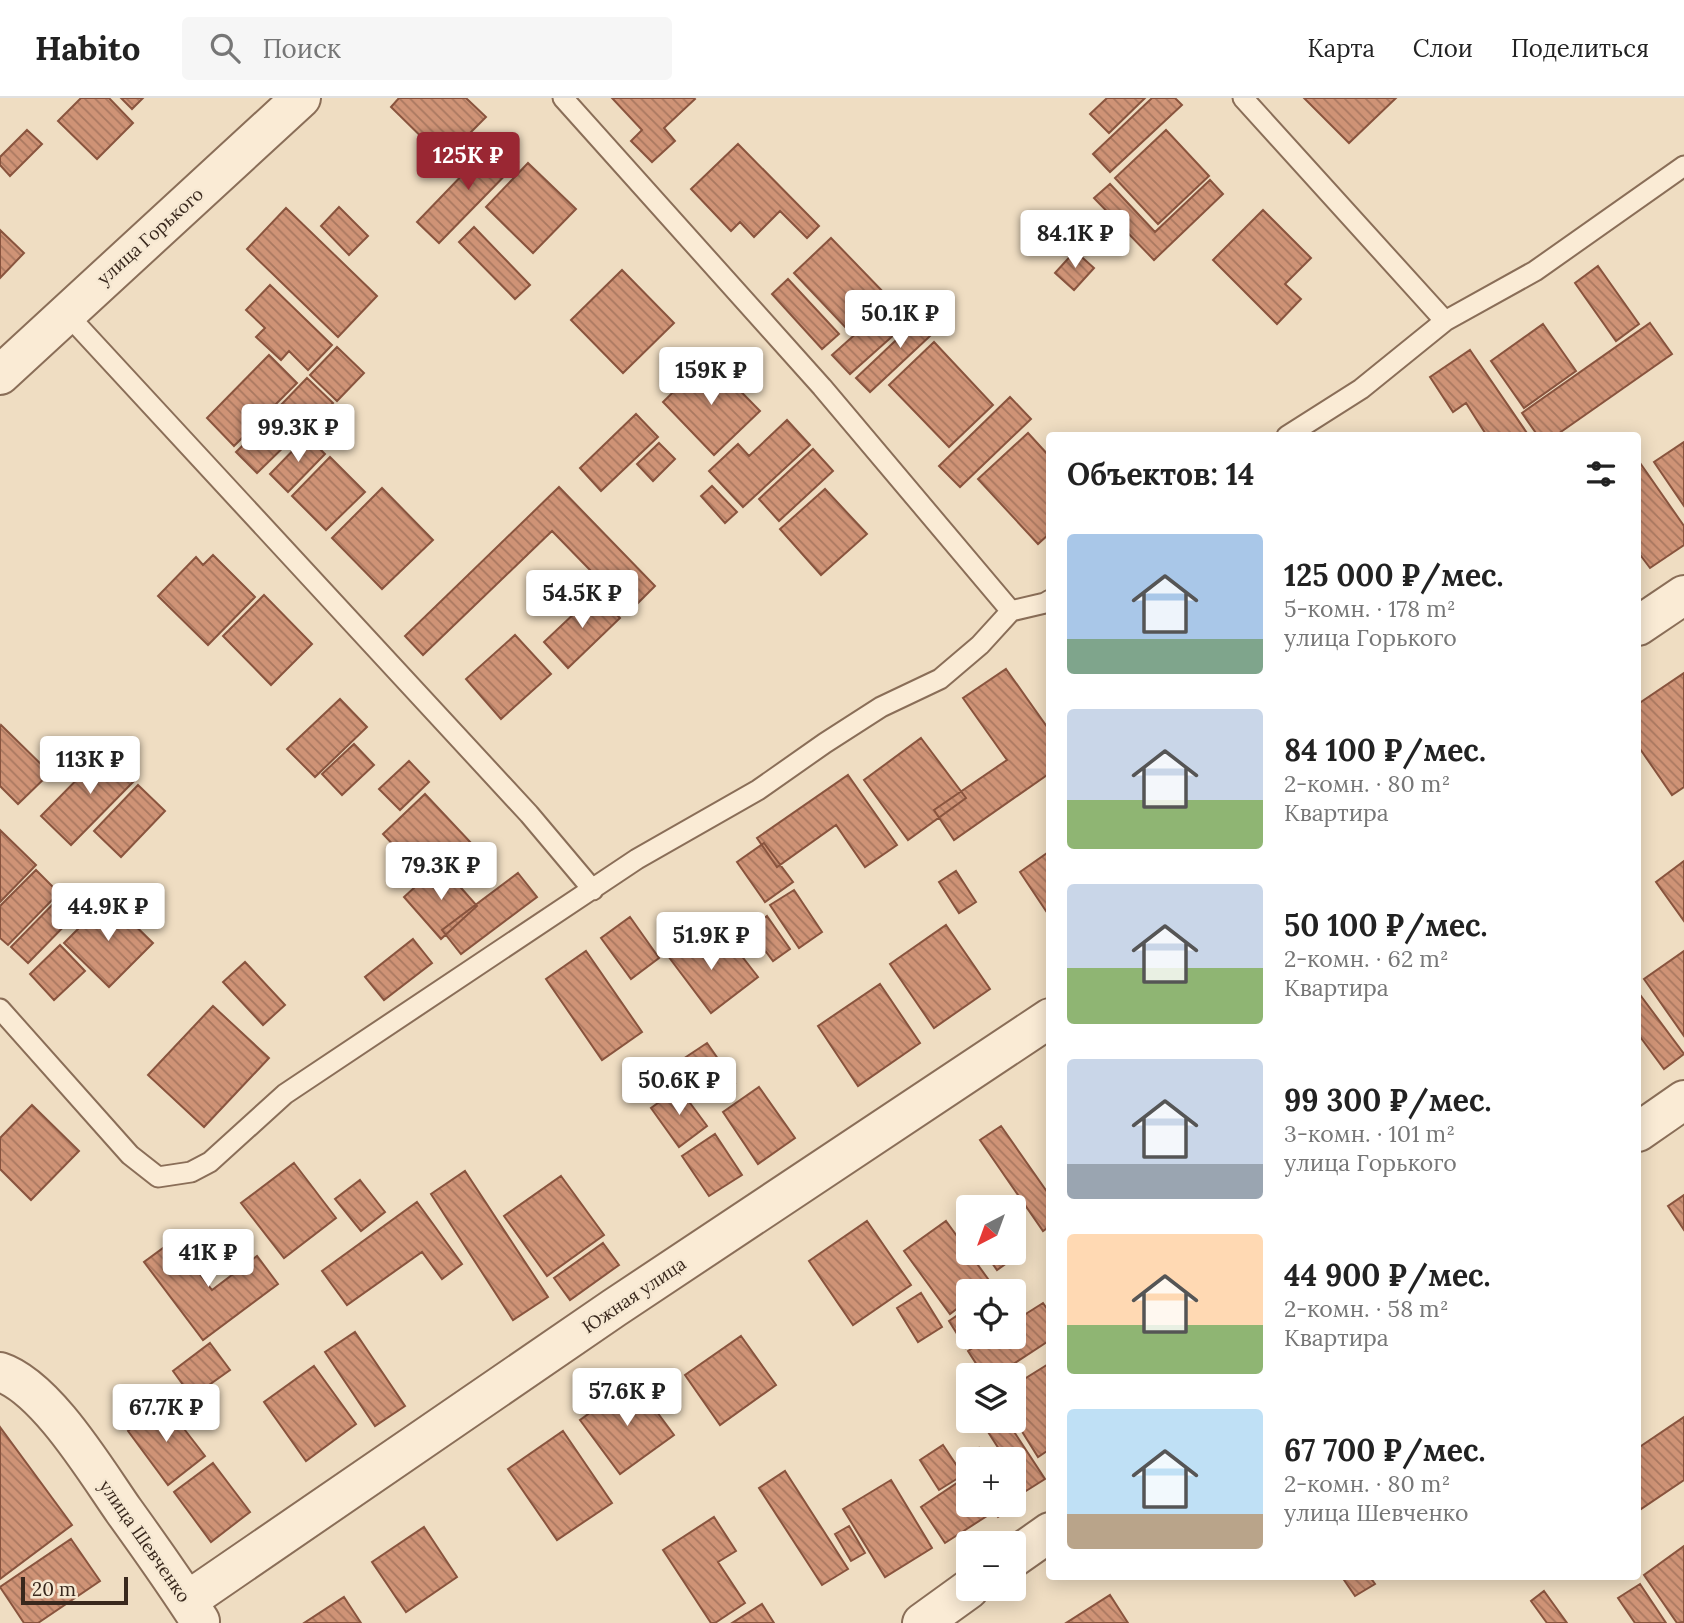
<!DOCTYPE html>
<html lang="ru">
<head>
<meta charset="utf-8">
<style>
  :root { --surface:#fff; --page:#f6f6f6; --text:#222; --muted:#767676; --line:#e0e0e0; --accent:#9a2733 }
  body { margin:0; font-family:Lora,serif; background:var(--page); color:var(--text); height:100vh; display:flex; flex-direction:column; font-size:26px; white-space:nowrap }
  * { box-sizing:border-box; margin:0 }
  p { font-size:23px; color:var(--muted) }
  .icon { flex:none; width:38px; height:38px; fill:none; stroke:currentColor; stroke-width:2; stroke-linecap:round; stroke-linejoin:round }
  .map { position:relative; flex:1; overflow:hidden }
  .drawer { position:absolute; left:1046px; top:334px; width:595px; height:1148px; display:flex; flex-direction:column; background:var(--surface); border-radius:7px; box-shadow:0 4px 18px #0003 }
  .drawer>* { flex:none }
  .needle { width:46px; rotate:221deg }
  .buttons { position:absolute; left:956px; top:1097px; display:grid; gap:14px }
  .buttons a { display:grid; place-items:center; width:70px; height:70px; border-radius:7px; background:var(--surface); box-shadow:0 4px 18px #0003; font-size:35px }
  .scale { position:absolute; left:21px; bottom:18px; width:107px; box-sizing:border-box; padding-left:7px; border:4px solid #39281d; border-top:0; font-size:19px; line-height:24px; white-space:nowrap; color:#39281d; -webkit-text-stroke:5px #f6e8d2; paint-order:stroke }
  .price { position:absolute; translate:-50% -60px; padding:0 16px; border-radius:7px; background:#fff; color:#222; font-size:23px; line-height:46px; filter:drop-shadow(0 2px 4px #0008) }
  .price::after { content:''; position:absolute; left:50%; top:42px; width:21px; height:16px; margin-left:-10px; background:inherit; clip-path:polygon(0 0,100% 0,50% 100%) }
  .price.current { background:var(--accent); color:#fff }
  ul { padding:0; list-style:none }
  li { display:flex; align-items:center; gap:21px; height:175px; padding:0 21px }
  li span { display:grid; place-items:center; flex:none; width:196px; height:140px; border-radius:7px; color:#555 }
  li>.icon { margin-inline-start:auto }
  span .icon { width:84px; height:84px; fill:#fffc; stroke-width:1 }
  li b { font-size:30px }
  h2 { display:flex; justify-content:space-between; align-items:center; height:84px; padding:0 21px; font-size:30px }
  header { display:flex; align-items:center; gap:42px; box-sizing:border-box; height:98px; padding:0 35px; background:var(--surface); border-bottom:2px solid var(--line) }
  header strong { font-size:33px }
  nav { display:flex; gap:38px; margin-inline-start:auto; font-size:24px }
  .search { width:490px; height:63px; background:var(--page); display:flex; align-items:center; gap:18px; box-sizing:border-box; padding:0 24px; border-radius:7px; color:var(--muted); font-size:26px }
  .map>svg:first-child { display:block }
  .building { fill:url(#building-back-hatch); stroke:#89543e; stroke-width:2 }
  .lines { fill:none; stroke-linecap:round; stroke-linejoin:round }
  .service-casing { stroke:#8a6e58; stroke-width:23 }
  .minor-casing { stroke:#8a6e58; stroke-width:42 }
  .tertiary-casing { stroke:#8a6e58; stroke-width:42 }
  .service { stroke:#faebd5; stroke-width:19 }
  .minor { stroke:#faebd5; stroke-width:38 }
  .tertiary { stroke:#faebd5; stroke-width:38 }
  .labels { text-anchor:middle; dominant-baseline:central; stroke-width:5; stroke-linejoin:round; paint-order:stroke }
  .street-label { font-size:18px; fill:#39281d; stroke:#f6e8d2 }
</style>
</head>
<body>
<header>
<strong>Habito</strong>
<div class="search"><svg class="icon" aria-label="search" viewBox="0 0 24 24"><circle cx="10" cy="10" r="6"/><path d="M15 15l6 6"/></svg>Поиск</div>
<nav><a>Карта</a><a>Слои</a><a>Поделиться</a></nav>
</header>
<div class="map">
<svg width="1684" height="1525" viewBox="0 0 1684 1525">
  <defs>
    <pattern id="building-back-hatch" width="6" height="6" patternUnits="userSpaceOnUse" patternTransform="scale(1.75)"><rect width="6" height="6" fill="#cf9376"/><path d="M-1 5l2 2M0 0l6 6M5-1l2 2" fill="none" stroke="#a97860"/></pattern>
  </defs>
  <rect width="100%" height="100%" fill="#efddc2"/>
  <path class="building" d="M 81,0 L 109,0 L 133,25 L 97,61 L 58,23 Z
    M 121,0 L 143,0 L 132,11 Z
    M 399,0 L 466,0 L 486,19 L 444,61 L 391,9 Z
    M 612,0 L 694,0 L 695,1 L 664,30 L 675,43 L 652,64 L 631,43 L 642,32 Z
    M 1107,0 L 1145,0 L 1109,35 L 1090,16 Z
    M 1152,0 L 1175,0 L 1182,7 L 1110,74 L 1093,56 Z
    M 1304,0 L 1396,0 L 1349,45 Z
    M 27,32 L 42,46 L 10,78 L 0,67 L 0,59 Z
    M 1166,32 L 1209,78 L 1158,126 L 1115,80 Z
    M 496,42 L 518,64 L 439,145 L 417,124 Z
    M 738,46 L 819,128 L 807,140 L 780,113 L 754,139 L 740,124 L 731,133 L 691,91 Z
    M 528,65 L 576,111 L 533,155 L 486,109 Z
    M 1210,82 L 1223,96 L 1154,162 L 1094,100 L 1110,86 L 1155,134 Z
    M 339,109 L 368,138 L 349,157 L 321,128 Z
    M 286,110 L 377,198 L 338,239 L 247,151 Z
    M 1263,112 L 1311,160 L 1285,186 L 1301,201 L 1277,226 L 1213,162 Z
    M 474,129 L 530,187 L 515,201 L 459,144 Z
    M 0,132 L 24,155 L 0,180 Z
    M 831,140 L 887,198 L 849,233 L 794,175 Z
    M 1075,153 L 1094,170 L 1074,192 L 1055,175 Z
    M 1598,168 L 1639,226 L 1616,243 L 1575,185 Z
    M 622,172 L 674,225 L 623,275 L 571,222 Z
    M 788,181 L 839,236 L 822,251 L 772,196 Z
    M 270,187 L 332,247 L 308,272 L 289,253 L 281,262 L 256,239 L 265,230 L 246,212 Z
    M 887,208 L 905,227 L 850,276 L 832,257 Z
    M 930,210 L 944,225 L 870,294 L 856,280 Z
    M 1650,225 L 1672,256 L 1555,338 L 1538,338 L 1522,315 Z
    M 1543,226 L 1576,273 L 1524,310 L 1491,263 Z
    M 934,244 L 993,307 L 949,349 L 889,287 Z
    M 337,249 L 364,275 L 337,303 L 310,277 Z
    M 1470,252 L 1529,338 L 1487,338 L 1466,305 L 1453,314 L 1430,279 Z
    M 269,257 L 297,285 L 234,348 L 207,320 Z
    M 708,260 L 760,313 L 714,357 L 663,304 Z
    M 307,280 L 333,305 L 304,335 L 278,310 Z
    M 1010,299 L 1031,321 L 960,389 L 939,368 Z
    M 275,316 L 295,338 L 257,375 L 236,354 Z
    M 636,316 L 658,339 L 601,393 L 580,370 Z
    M 787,322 L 810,347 L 743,409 L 709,373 L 738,346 L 749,358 Z
    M 1028,335 L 1050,359 L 1050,435 L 1038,446 L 978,381 Z
    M 307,338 L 325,356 L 288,394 L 270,376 Z
    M 1684,344 L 1684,408 L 1654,364 Z
    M 659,345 L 675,361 L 653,383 L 637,366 Z
    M 813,351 L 833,373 L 779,423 L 759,401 Z
    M 330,359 L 365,394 L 326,432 L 292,398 Z
    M 1638,362 L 1684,428 L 1684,447 L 1650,470 L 1638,454 Z
    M 712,388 L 737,414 L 725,425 L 701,398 Z
    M 559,389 L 655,488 L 630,513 L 552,433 L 423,557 L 405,538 Z
    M 382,390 L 433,442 L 382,491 L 332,440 Z
    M 825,391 L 867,436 L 821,477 L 780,431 Z
    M 213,457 L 255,499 L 208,547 L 158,498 L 196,459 L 203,467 Z
    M 596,495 L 620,520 L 568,570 L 544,544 Z
    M 264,497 L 312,546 L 271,587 L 223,538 Z
    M 515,537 L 551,576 L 501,621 L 466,581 Z
    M 1006,571 L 1050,633 L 1050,675 L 954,742 L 934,712 L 1007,662 L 963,600 Z
    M 1684,575 L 1684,689 L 1672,697 L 1638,648 L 1638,606 Z
    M 340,601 L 367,629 L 315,679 L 287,651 Z
    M 1,627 L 50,675 L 18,706 L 0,688 L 0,629 Z
    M 921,640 L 966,700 L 908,742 L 864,682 Z
    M 354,646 L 374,667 L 342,697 L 322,676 Z
    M 108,650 L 138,679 L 71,747 L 41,718 Z
    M 409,663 L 429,684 L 400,712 L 379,691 Z
    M 848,677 L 897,747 L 865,769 L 836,727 L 777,769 L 757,740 Z
    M 138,687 L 165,713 L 121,759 L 94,733 Z
    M 425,696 L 472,746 L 430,786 L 383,736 Z
    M 0,732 L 36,767 L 0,804 Z
    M 764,745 L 793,784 L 765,804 L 737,764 Z
    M 1050,753 L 1050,819 L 1020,774 Z
    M 1684,763 L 1684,823 L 1656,784 Z
    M 440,766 L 477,808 L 441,841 L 404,799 Z
    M 36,772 L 59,795 L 8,847 L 0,840 L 0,808 Z
    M 956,773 L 976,804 L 959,815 L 939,784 Z
    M 518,775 L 537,799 L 461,856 L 442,832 Z
    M 794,792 L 822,834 L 799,850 L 770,807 Z
    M 60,799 L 76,816 L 28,865 L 11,849 Z
    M 108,801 L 153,845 L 109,889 L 64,845 Z
    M 767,818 L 790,851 L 773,863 L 749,831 Z
    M 630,819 L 659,860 L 631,881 L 601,840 Z
    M 946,827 L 990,891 L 934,930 L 890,866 Z
    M 691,834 L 712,863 L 733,847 L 758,879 L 711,915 L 665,854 Z
    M 413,841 L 432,865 L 384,902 L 365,879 Z
    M 60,847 L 85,873 L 54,902 L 30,876 Z
    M 586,853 L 642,934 L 602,962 L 546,881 Z
    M 1684,853 L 1684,938 L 1644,881 Z
    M 245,864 L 285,907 L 263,927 L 223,884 Z
    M 880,886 L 920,945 L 858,988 L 818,928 Z
    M 1638,894 L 1684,956 L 1664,971 L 1638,936 Z
    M 213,908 L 269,960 L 204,1029 L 148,977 Z
    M 707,945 L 735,985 L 711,1002 L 683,961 Z
    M 759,989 L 795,1040 L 758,1066 L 723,1014 Z
    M 679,990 L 707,1028 L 679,1049 L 651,1010 Z
    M 32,1007 L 79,1053 L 31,1102 L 0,1071 L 0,1040 Z
    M 1001,1028 L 1050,1098 L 1050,1128 L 1043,1133 L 980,1042 Z
    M 715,1036 L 742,1077 L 709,1098 L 682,1058 Z
    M 294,1065 L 336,1120 L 284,1160 L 241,1105 Z
    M 465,1073 L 548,1199 L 513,1222 L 431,1096 Z
    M 561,1078 L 604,1137 L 547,1178 L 504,1118 Z
    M 360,1082 L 385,1114 L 361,1133 L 335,1101 Z
    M 1684,1097 L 1684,1132 L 1668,1108 Z
    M 417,1104 L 462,1166 L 442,1181 L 422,1154 L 347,1207 L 322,1173 Z
    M 867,1123 L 911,1187 L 853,1227 L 809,1163 Z
    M 946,1123 L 991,1185 L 980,1194 L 968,1194 L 968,1202 L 950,1216 L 904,1153 Z
    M 174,1142 L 212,1192 L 257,1158 L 278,1186 L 203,1242 L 144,1164 Z
    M 603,1145 L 619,1167 L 570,1202 L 554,1180 Z
    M 1013,1151 L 1018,1157 L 997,1172 L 985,1155 L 1013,1155 Z
    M 921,1195 L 942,1229 L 918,1244 L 897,1210 Z
    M 1043,1205 L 1050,1215 L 1050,1242 L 995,1278 L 984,1278 L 968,1253 L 990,1239 L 1013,1239 L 1013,1224 Z
    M 968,1210 L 968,1239 L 983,1239 L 966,1250 L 949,1223 Z
    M 355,1234 L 405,1308 L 375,1328 L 325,1254 Z
    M 741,1238 L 776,1287 L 720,1327 L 685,1277 Z
    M 210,1245 L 230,1272 L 192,1299 L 173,1273 Z
    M 1050,1265 L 1050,1351 L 1038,1359 L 1013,1319 L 1013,1288 Z
    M 314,1268 L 356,1326 L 306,1363 L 264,1304 Z
    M 634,1283 L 674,1337 L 620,1376 L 580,1322 Z
    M 164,1305 L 205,1358 L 168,1387 L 128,1333 Z
    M 1684,1319 L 1684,1382 L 1638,1413 L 1638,1350 Z
    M 981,1323 L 1007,1323 L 1045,1381 L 1026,1393 L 1013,1373 L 1013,1362 L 1006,1362 Z
    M 0,1329 L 72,1427 L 0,1481 Z
    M 563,1333 L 612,1405 L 557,1442 L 508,1371 Z
    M 943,1347 L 963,1377 L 939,1392 L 920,1362 Z
    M 979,1350 L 987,1362 L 968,1362 L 968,1375 L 960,1363 Z
    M 213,1365 L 250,1414 L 211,1444 L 174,1394 Z
    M 785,1373 L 848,1471 L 822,1487 L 759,1390 Z
    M 966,1379 L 968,1382 L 968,1407 L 984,1407 L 990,1416 L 945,1445 L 921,1409 Z
    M 891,1382 L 932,1450 L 885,1479 L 843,1411 Z
    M 1013,1401 L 1017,1406 L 998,1419 L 989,1407 L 1013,1407 Z
    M 714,1419 L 736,1453 L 718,1464 L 745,1505 L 715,1525 L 711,1525 L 663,1452 Z
    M 849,1428 L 865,1455 L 851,1463 L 835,1436 Z
    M 424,1429 L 457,1479 L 406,1514 L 372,1464 Z
    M 71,1441 L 100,1483 L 38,1525 L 24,1525 L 0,1489 Z
    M 1684,1448 L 1684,1524 L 1677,1525 L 1644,1477 Z
    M 1342,1479 L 1370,1479 L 1375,1486 L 1355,1498 Z
    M 1640,1486 L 1666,1525 L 1635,1525 L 1618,1500 Z
    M 1544,1493 L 1567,1525 L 1547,1525 L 1531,1503 Z
    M 1110,1497 L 1128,1525 L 1066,1525 Z
    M 344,1499 L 361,1525 L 304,1525 Z
    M 762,1506 L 774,1525 L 732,1525 Z"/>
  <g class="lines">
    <g class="service-casing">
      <path id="service" d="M 563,0 L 822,289 L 1011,513
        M 1243,0 L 1445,223
        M 66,215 L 529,716 L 593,792
        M 1287,338 L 1361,291 L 1445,223 L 1535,173 L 1684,68
        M 0,911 L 130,1057 L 158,1079 L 191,1074 L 210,1064 L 285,996 L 637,761 L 758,692 L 825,645 L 881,609 L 940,581 L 980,547 L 1011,513 L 1045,505 L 1050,502"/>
    </g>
    <g class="minor-casing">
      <path id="minor" d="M 1638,528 L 1684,497
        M 1638,1034 L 1684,1002
        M 0,1274 C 46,1289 96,1373 124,1413 C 150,1449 176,1486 200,1523
        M 1013,1460 L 1050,1434
        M 187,1503 L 614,1210 L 1050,920
        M 922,1525 L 969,1491"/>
    </g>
    <g class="tertiary-casing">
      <path id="tertiary" d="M 0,277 L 301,0"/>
    </g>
    <use href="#service" class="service"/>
    <use href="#minor" class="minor"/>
    <use href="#tertiary" class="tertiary"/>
  </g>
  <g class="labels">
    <g class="street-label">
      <text transform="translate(150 138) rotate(-42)">улица Горького</text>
      <text transform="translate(634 1197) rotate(-34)">Южная улица</text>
      <text transform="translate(145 1443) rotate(55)">улица Шевченко</text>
    </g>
  </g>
</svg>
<div class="buttons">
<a><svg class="needle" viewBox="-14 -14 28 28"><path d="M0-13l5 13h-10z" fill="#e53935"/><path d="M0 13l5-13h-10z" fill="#767676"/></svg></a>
<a><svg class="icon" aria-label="locate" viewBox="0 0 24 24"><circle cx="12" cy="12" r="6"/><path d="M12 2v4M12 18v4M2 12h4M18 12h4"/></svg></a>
<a><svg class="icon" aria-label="layers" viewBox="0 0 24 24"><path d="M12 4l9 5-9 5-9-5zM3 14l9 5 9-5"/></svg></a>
<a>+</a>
<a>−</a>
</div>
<div class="scale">20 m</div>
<b class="price current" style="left:468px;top:94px">125K ₽</b>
<b class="price" style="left:1075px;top:172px">84.1K ₽</b>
<b class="price" style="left:900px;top:252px">50.1K ₽</b>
<b class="price" style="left:711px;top:309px">159K ₽</b>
<b class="price" style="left:298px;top:366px">99.3K ₽</b>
<b class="price" style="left:582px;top:532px">54.5K ₽</b>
<b class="price" style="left:90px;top:698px">113K ₽</b>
<b class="price" style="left:441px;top:804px">79.3K ₽</b>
<b class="price" style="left:108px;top:845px">44.9K ₽</b>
<b class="price" style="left:711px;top:874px">51.9K ₽</b>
<b class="price" style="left:679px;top:1019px">50.6K ₽</b>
<b class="price" style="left:208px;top:1191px">41K ₽</b>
<b class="price" style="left:627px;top:1330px">57.6K ₽</b>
<b class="price" style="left:166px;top:1346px">67.7K ₽</b>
<section class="drawer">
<h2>Объектов: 14<svg class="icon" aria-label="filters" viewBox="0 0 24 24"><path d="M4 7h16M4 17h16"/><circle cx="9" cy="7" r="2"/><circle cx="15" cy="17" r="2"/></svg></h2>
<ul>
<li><span style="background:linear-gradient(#a9c7e8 75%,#7fa58c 0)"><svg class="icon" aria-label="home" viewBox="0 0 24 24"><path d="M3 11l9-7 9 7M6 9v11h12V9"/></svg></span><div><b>125 000 ₽/мес.</b><p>5-комн. · 178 m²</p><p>улица Горького</p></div></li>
<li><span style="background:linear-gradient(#c9d6e8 65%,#8fb573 0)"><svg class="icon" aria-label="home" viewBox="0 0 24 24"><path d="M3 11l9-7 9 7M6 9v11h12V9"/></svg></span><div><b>84 100 ₽/мес.</b><p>2-комн. · 80 m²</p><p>Квартира</p></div></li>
<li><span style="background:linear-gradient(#c9d6e8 60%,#8fb573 0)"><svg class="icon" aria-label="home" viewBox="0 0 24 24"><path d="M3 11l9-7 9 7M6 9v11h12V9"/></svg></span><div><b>50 100 ₽/мес.</b><p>2-комн. · 62 m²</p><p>Квартира</p></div></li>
<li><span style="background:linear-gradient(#c9d6e8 75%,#9aa5b1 0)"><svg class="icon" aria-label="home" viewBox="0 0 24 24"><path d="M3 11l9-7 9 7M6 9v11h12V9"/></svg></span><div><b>99 300 ₽/мес.</b><p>3-комн. · 101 m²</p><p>улица Горького</p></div></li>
<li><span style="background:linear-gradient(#ffd9b3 65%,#8fb573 0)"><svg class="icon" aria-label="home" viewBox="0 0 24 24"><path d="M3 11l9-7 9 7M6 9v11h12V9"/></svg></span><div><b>44 900 ₽/мес.</b><p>2-комн. · 58 m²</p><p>Квартира</p></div></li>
<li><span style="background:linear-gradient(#bfe0f5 75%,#b9a48a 0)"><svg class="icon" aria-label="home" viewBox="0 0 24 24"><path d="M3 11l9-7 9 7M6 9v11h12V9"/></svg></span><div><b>67 700 ₽/мес.</b><p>2-комн. · 80 m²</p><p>улица Шевченко</p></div></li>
</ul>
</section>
</div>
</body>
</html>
